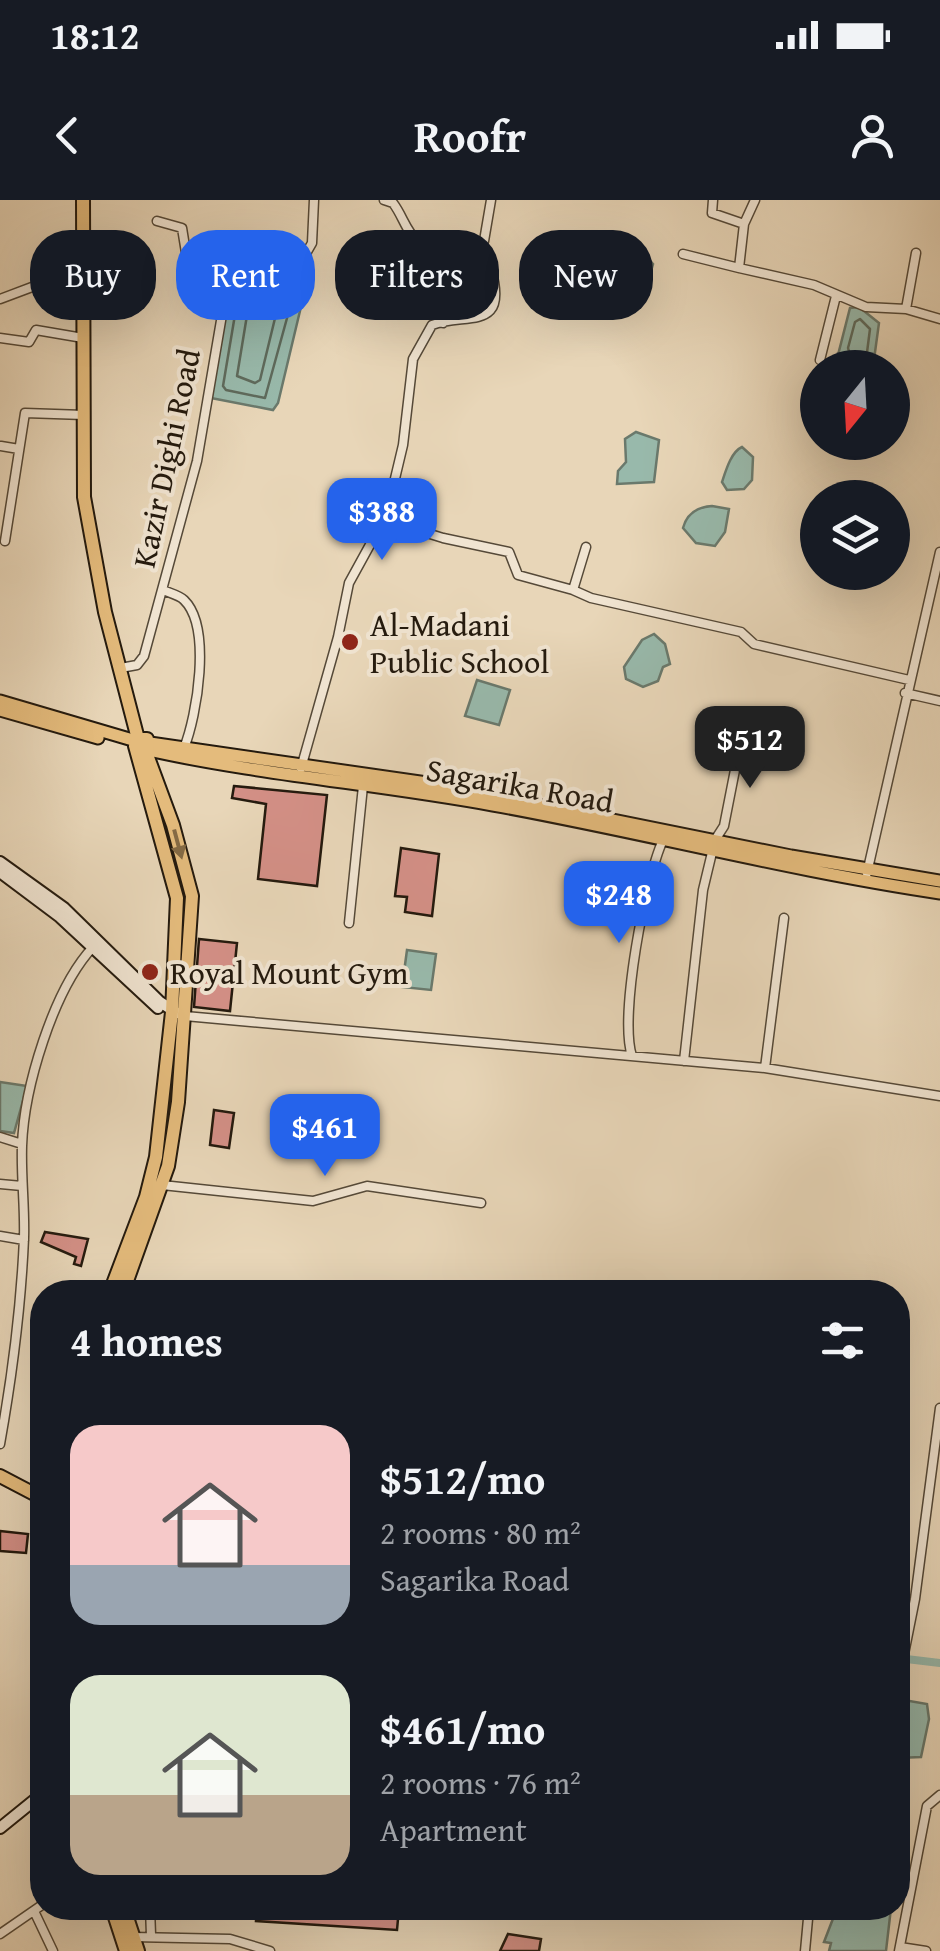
<!DOCTYPE html>
<html lang="en">
<head>
<meta charset="utf-8">
<style>
  :root { --surface:#171b24; --page:#20242c; --text:#f1f3f6; --muted:#9ea1a6; --accent:#2563eb }
  body { margin:0; font-family:"Gentium Book Plus",serif; background:var(--page); color:var(--text); height:100vh; display:flex; flex-direction:column; font-size:38px; white-space:nowrap }
  * { box-sizing:border-box; margin:0 }
  p { font-size:32px; color:var(--muted) }
  .icon { flex:none; width:55px; height:55px; fill:none; stroke:currentColor; stroke-width:2; stroke-linecap:round; stroke-linejoin:round }
  .map { position:relative; flex:1; overflow:hidden }
  .side { position:absolute; left:30px; top:1080px; width:880px; height:640px; display:flex; flex-direction:column; background:var(--surface); border-radius:40px; box-shadow:0 10px 40px #0002 }
  .side>* { flex:none }
  .hud { position:absolute; left:30px; top:30px; width:880px; height:90px; display:flex; gap:20px }
  .needle { width:65px; rotate:198deg }
  .tools { position:absolute; left:800px; top:150px; display:grid; gap:20px }
  .tools a { display:grid; place-items:center; width:110px; height:110px; border-radius:50%; background:var(--surface); box-shadow:0 10px 40px #0002; font-size:50px }
  .price { position:absolute; translate:-50% -85px; padding:0 22px; border-radius:20px; background:var(--accent); color:#fff; font-size:32px; line-height:65px; filter:drop-shadow(0 2px 5px #0008) }
  .price::after { content:''; position:absolute; left:50%; top:60px; width:30px; height:22px; margin-left:-15px; background:inherit; clip-path:polygon(0 0,100% 0,50% 100%) }
  .price.active { background:#222; color:#fff }
  ul { padding:0; list-style:none }
  li { display:flex; align-items:center; gap:30px; height:250px; padding:0 40px }
  li span { display:grid; place-items:center; flex:none; width:280px; height:200px; border-radius:30px; color:#555 }
  li>.icon { margin-inline-start:auto }
  span .icon { width:120px; height:120px; fill:#fffc; stroke-width:1 }
  li b { font-size:42px }
  h2 { display:flex; justify-content:space-between; align-items:center; height:120px; padding:0 40px; font-size:42px }
  .chip { padding:0 35px; border-radius:40px; background:var(--surface); box-shadow:0 10px 40px #0002; font-size:35px; line-height:90px }
  .chip.active { background:var(--accent); color:#fff }
  .status { display:flex; justify-content:space-between; align-items:center; height:70px; padding:0 50px; background:var(--surface); direction:ltr }
  .status svg { height:28px; fill:currentColor }
  header { display:flex; justify-content:space-between; align-items:center; height:130px; padding:0 40px; background:var(--surface); font-size:45px; font-weight:700 }
  .map>svg:first-child { display:block }
  .water { fill:#98b9ab; stroke:#6a796c; stroke-width:2.5 }
  .lines { fill:none; stroke-linecap:round; stroke-linejoin:round }
  .shore { stroke:#5e6a5c; stroke-width:2.5 }
  .canal { stroke:#98b9ab; stroke-width:8 }
  .building { fill:#d49087; stroke:#241a0e; stroke-width:2.5 }
  .street-casing { stroke:#554938; stroke-width:11 }
  .secondary-casing { stroke:#241a0e; stroke-width:14 }
  .primary-casing { stroke:#241a0e; stroke-width:15 }
  .highway-casing { stroke:#241a0e; stroke-width:16 }
  .street { stroke:#f0e4d1; stroke-width:8 }
  .secondary { stroke:#f0e4d1; stroke-width:10 }
  .primary { stroke:#e4bb7c; stroke-width:11 }
  .highway { stroke:#e4bb7c; stroke-width:12 }
  .oneway { fill:#846a45 }
  .poi-dot { fill:#8f2418; stroke:#f0e4d1; stroke-width:4 }
  .labels { text-anchor:middle; dominant-baseline:central; stroke-width:8; stroke-linejoin:round; paint-order:stroke }
  .street-label { font-size:32px; fill:#241a0e; stroke:#f0e4d1 }
  .poi-label { font-size:32px; fill:#241a0e; stroke:#f0e4d1; text-anchor:start }
</style>
</head>
<body>
<div class="status"><b>18:12</b><svg viewBox="0 0 49 12"><path d="M0 12V9h3v3zM5 12V6h3v6zM10 12V3h3v9zM15 12V0h3v12zM26 1h20v11H26zM47 4h2v5h-2z"/></svg></div>
<header><svg class="icon" aria-label="back" viewBox="0 0 24 24"><path d="M15 5l-7 7 7 7"/></svg>Roofr<svg class="icon" aria-label="person" viewBox="0 0 24 24"><circle cx="12" cy="8" r="4"/><path d="M4 21q1-7 8-7t8 7"/></svg></header>
<div class="map">
<svg width="940" height="1751" viewBox="0 0 940 1751">
  <rect width="100%" height="100%" fill="#e8d6b8"/>
  <filter id="stains"><feTurbulence type="fractalNoise" baseFrequency=".002" numOctaves="4"/><feColorMatrix values="0 0 0 0 .2 0 0 0 0 .09 0 0 0 0 .02 0 0 0 .5 -.17"/></filter>
  <radialGradient id="worn" r=".72"><stop offset=".6" stop-color="#630" stop-opacity="0"/><stop offset="1" stop-color="#630" stop-opacity=".3"/></radialGradient>
  <path class="water" d="M 420,51 L 441,60 C 441,78 429,96 412,101 L 397,87 L 396,80 L 405,76 L 403,60 L 407,53 Z
    M 630,54 L 645,55 L 653,64 L 641,106 L 631,110 L 622,100 L 623,91 L 632,83 L 631,65 L 626,59 Z
    M 242,64 L 279,73 L 277,83 L 305,90 L 278,203 L 273,210 L 211,198 L 232,69 Z
    M 859,107 L 879,123 L 873,167 L 846,165 L 838,155 L 850,108 Z
    M 636,232 L 659,240 L 654,282 L 617,284 L 618,271 L 626,262 L 625,239 Z
    M 742,247 L 753,257 L 752,280 L 744,289 L 727,290 L 722,282 C 726,270 731,252 742,247 Z
    M 712,306 L 729,309 L 725,332 L 715,346 L 696,343 L 683,328 C 687,313 697,307 712,306 Z
    M 654,434 L 665,444 L 670,464 L 663,467 L 658,481 L 643,487 L 626,479 L 624,467 L 642,440 Z
    M 477,480 L 510,490 L 499,525 L 465,516 Z
    M 407,750 L 436,754 L 431,790 L 402,787 Z
    M 0,882 L 27,886 L 14,933 L 0,931 Z
    M 898,1499 L 927,1504 L 929,1519 L 921,1557 L 898,1558 Z
    M 833,1708 L 891,1708 L 886,1751 L 829,1751 L 831,1743 L 824,1742 L 834,1716 Z"/>
  <g class="lines">
    <path class="shore" d="M 246,75 L 265,80 L 272,91 L 292,100 L 265,198 L 226,190 L 223,186 L 241,79 Z
      M 256,94 L 277,110 L 260,180 L 255,183 L 237,176 L 250,97 Z
      M 854,168 L 848,148 L 855,122 L 860,119 L 870,129 L 865,168"/>
    <path class="canal" d="M 898,1458 L 940,1463"/>
  </g>
  <path class="building" d="M 234,586 L 327,595 L 317,686 L 258,679 L 266,604 L 232,598 Z
    M 401,648 L 439,654 L 432,716 L 405,712 L 407,697 L 395,696 Z
    M 199,739 L 237,743 L 230,811 L 194,807 Z
    M 214,910 L 234,913 L 229,948 L 210,945 Z
    M 45,1032 L 88,1039 L 81,1066 L 74,1064 L 76,1057 L 41,1042 Z
    M 0,1331 L 28,1334 L 26,1353 L 0,1351 Z
    M 257,1708 L 399,1708 L 397,1730 L 256,1721 Z
    M 508,1734 L 541,1739 L 539,1751 L 500,1751 Z"/>
  <g class="lines">
    <g class="street-casing">
      <path id="street" d="M 384,0 L 393,3 C 403,16 406,32 419,43 C 425,49 434,49 440,54 C 459,67 447,105 443,123
        M 713,0 L 712,13 L 744,24 L 739,68 L 814,85 L 866,107 L 906,109 L 940,119
        M 157,21 L 182,28 L 188,65 L 230,68
        M 744,24 L 755,0
        M 683,54 L 739,68
        M 471,60 L 484,41 L 491,0
        M 0,99 L 40,84 L 83,87
        M 906,109 L 916,53
        M 0,138 L 29,142 L 36,130 L 83,138
        M 820,160 L 836,96
        M 1,246 L 19,249
        M 382,319 L 443,338 L 509,352 L 518,375 L 573,390 L 586,347
        M 5,341 L 25,213 L 84,215
        M 163,390 C 169,393 179,395 184,400 C 212,427 197,516 184,548
        M 573,390 L 591,398 L 741,432 L 754,444 L 909,480
        M 126,467 L 137,465 L 144,456 L 197,261 L 230,68 L 241,61 L 288,68 L 300,64 L 312,43 L 314,0
        M 905,493 L 940,501
        M 301,568 L 338,437 L 349,383 L 377,332 L 393,287 L 403,245 L 413,159 L 432,125 C 468,112 509,132 491,69 L 471,60 L 447,62
        M 867,673 L 940,352
        M 349,723 L 363,586
        M 185,816 L 765,868 L 940,896
        M 632,856 C 619,817 645,679 663,640
        M 684,861 L 703,690 L 715,640 L 724,626 L 744,524
        M 765,868 L 784,718
        M 0,937 L 22,944
        M 0,984 L 22,986
        M 162,985 L 313,1001 L 367,986 L 481,1003
        M 0,1036 L 24,1040
        M 0,1244 C 12,1177 21,1107 24,1038 C 25,1008 21,977 22,946 C 24,888 53,790 93,747
        M 898,1484 L 915,1399 L 940,1208
        M 150,1708 L 151,1735
        M 34,1711 L 53,1751
        M 0,1734 L 42,1705
        M 133,1737 L 230,1739 L 270,1751
        M 900,1747 L 926,1751
        M 805,1751 L 809,1708
        M 899,1751 L 927,1606 L 940,1595"/>
    </g>
    <g class="secondary-casing">
      <path id="secondary" d="M 0,662 L 64,708 L 160,802 L 177,813
        M 0,672 L 60,717 L 158,808
        M 0,1628 L 42,1594"/>
    </g>
    <g class="primary-casing">
      <path id="primary" d="M 0,501 L 136,541
        M 0,510 L 98,538
        M 150,543 L 434,584 L 791,656 L 940,681
        M 148,550 C 262,575 379,584 493,605 C 643,632 790,671 940,693"/>
    </g>
    <g class="highway-casing">
      <path id="highway" d="M 83,0 L 84,297 L 105,412 L 138,539
        M 110,1092 L 146,997 L 156,957 L 172,812 L 177,698 L 135,546 L 138,539 L 147,539 L 148,550 L 138,551
        M 123,1092 L 168,966 L 178,902 L 192,696 L 173,625 L 146,552
        M 0,1276 L 42,1298
        M 42,1295 L 42,1385
        M 112,1708 L 126,1751
        M 124,1708 L 138,1751"/>
    </g>
    <use href="#street" class="street"/>
    <use href="#secondary" class="secondary"/>
    <use href="#primary" class="primary"/>
    <use href="#highway" class="highway"/>
  </g>
  <defs><path id="oneway-solid" d="M-6-.8H1V-3.2L6.5 0L1 3.2V.8H-6Z" transform="scale(2.5)"/></defs>
  <use class="oneway" href="#oneway-solid" transform="translate(178 644) rotate(75)"/>
  <g class="poi-dot">
    <circle cx="350" cy="442" r="10"/>
    <circle cx="150" cy="772" r="10"/>
  </g>
  <g class="labels">
    <g class="street-label">
      <text transform="translate(166 258) rotate(-78)">Kazir Dighi Road</text>
      <text transform="translate(520 585) rotate(10)">Sagarika Road</text>
    </g>
    <g class="poi-label">
      <text x="370" y="424">Al-Madani<tspan x="370" dy="37">Public School</tspan></text>
      <text x="170" y="772">Royal Mount Gym</text>
    </g>
  </g>
  <rect width="100%" height="100%" filter="url(#stains)"/>
  <rect width="100%" height="100%" fill="url(#worn)"/>
</svg>
<div class="tools">
<a><svg class="needle" viewBox="-14 -14 28 28"><path d="M0-13l5 13h-10z" fill="#e53935"/><path d="M0 13l5-13h-10z" fill="#9ea1a6"/></svg></a>
<a><svg class="icon" aria-label="layers" viewBox="0 0 24 24"><path d="M12 4l9 5-9 5-9-5zM3 14l9 5 9-5"/></svg></a>
</div>
<b class="price" style="left:382px;top:363px">$388</b>
<b class="price active" style="left:750px;top:591px">$512</b>
<b class="price" style="left:619px;top:746px">$248</b>
<b class="price" style="left:325px;top:979px">$461</b>
<div class="hud">
<a class="chip">Buy</a>
<a class="chip active">Rent</a>
<a class="chip">Filters</a>
<a class="chip">New</a>
</div>
<section class="side">
<h2>4 homes<svg class="icon" aria-label="filters" viewBox="0 0 24 24"><path d="M4 7h16M4 17h16"/><circle cx="9" cy="7" r="2"/><circle cx="15" cy="17" r="2"/></svg></h2>
<ul>
<li><span style="background:linear-gradient(#f6c9c9 70%,#9aa5b1 0)"><svg class="icon" aria-label="home" viewBox="0 0 24 24"><path d="M3 11l9-7 9 7M6 9v11h12V9"/></svg></span><div><b>$512/mo</b><p>2 rooms · 80 m²</p><p>Sagarika Road</p></div></li>
<li><span style="background:linear-gradient(#dfe7d0 60%,#b9a48a 0)"><svg class="icon" aria-label="home" viewBox="0 0 24 24"><path d="M3 11l9-7 9 7M6 9v11h12V9"/></svg></span><div><b>$461/mo</b><p>2 rooms · 76 m²</p><p>Apartment</p></div></li>
</ul>
</section>
</div>
</body>
</html>
